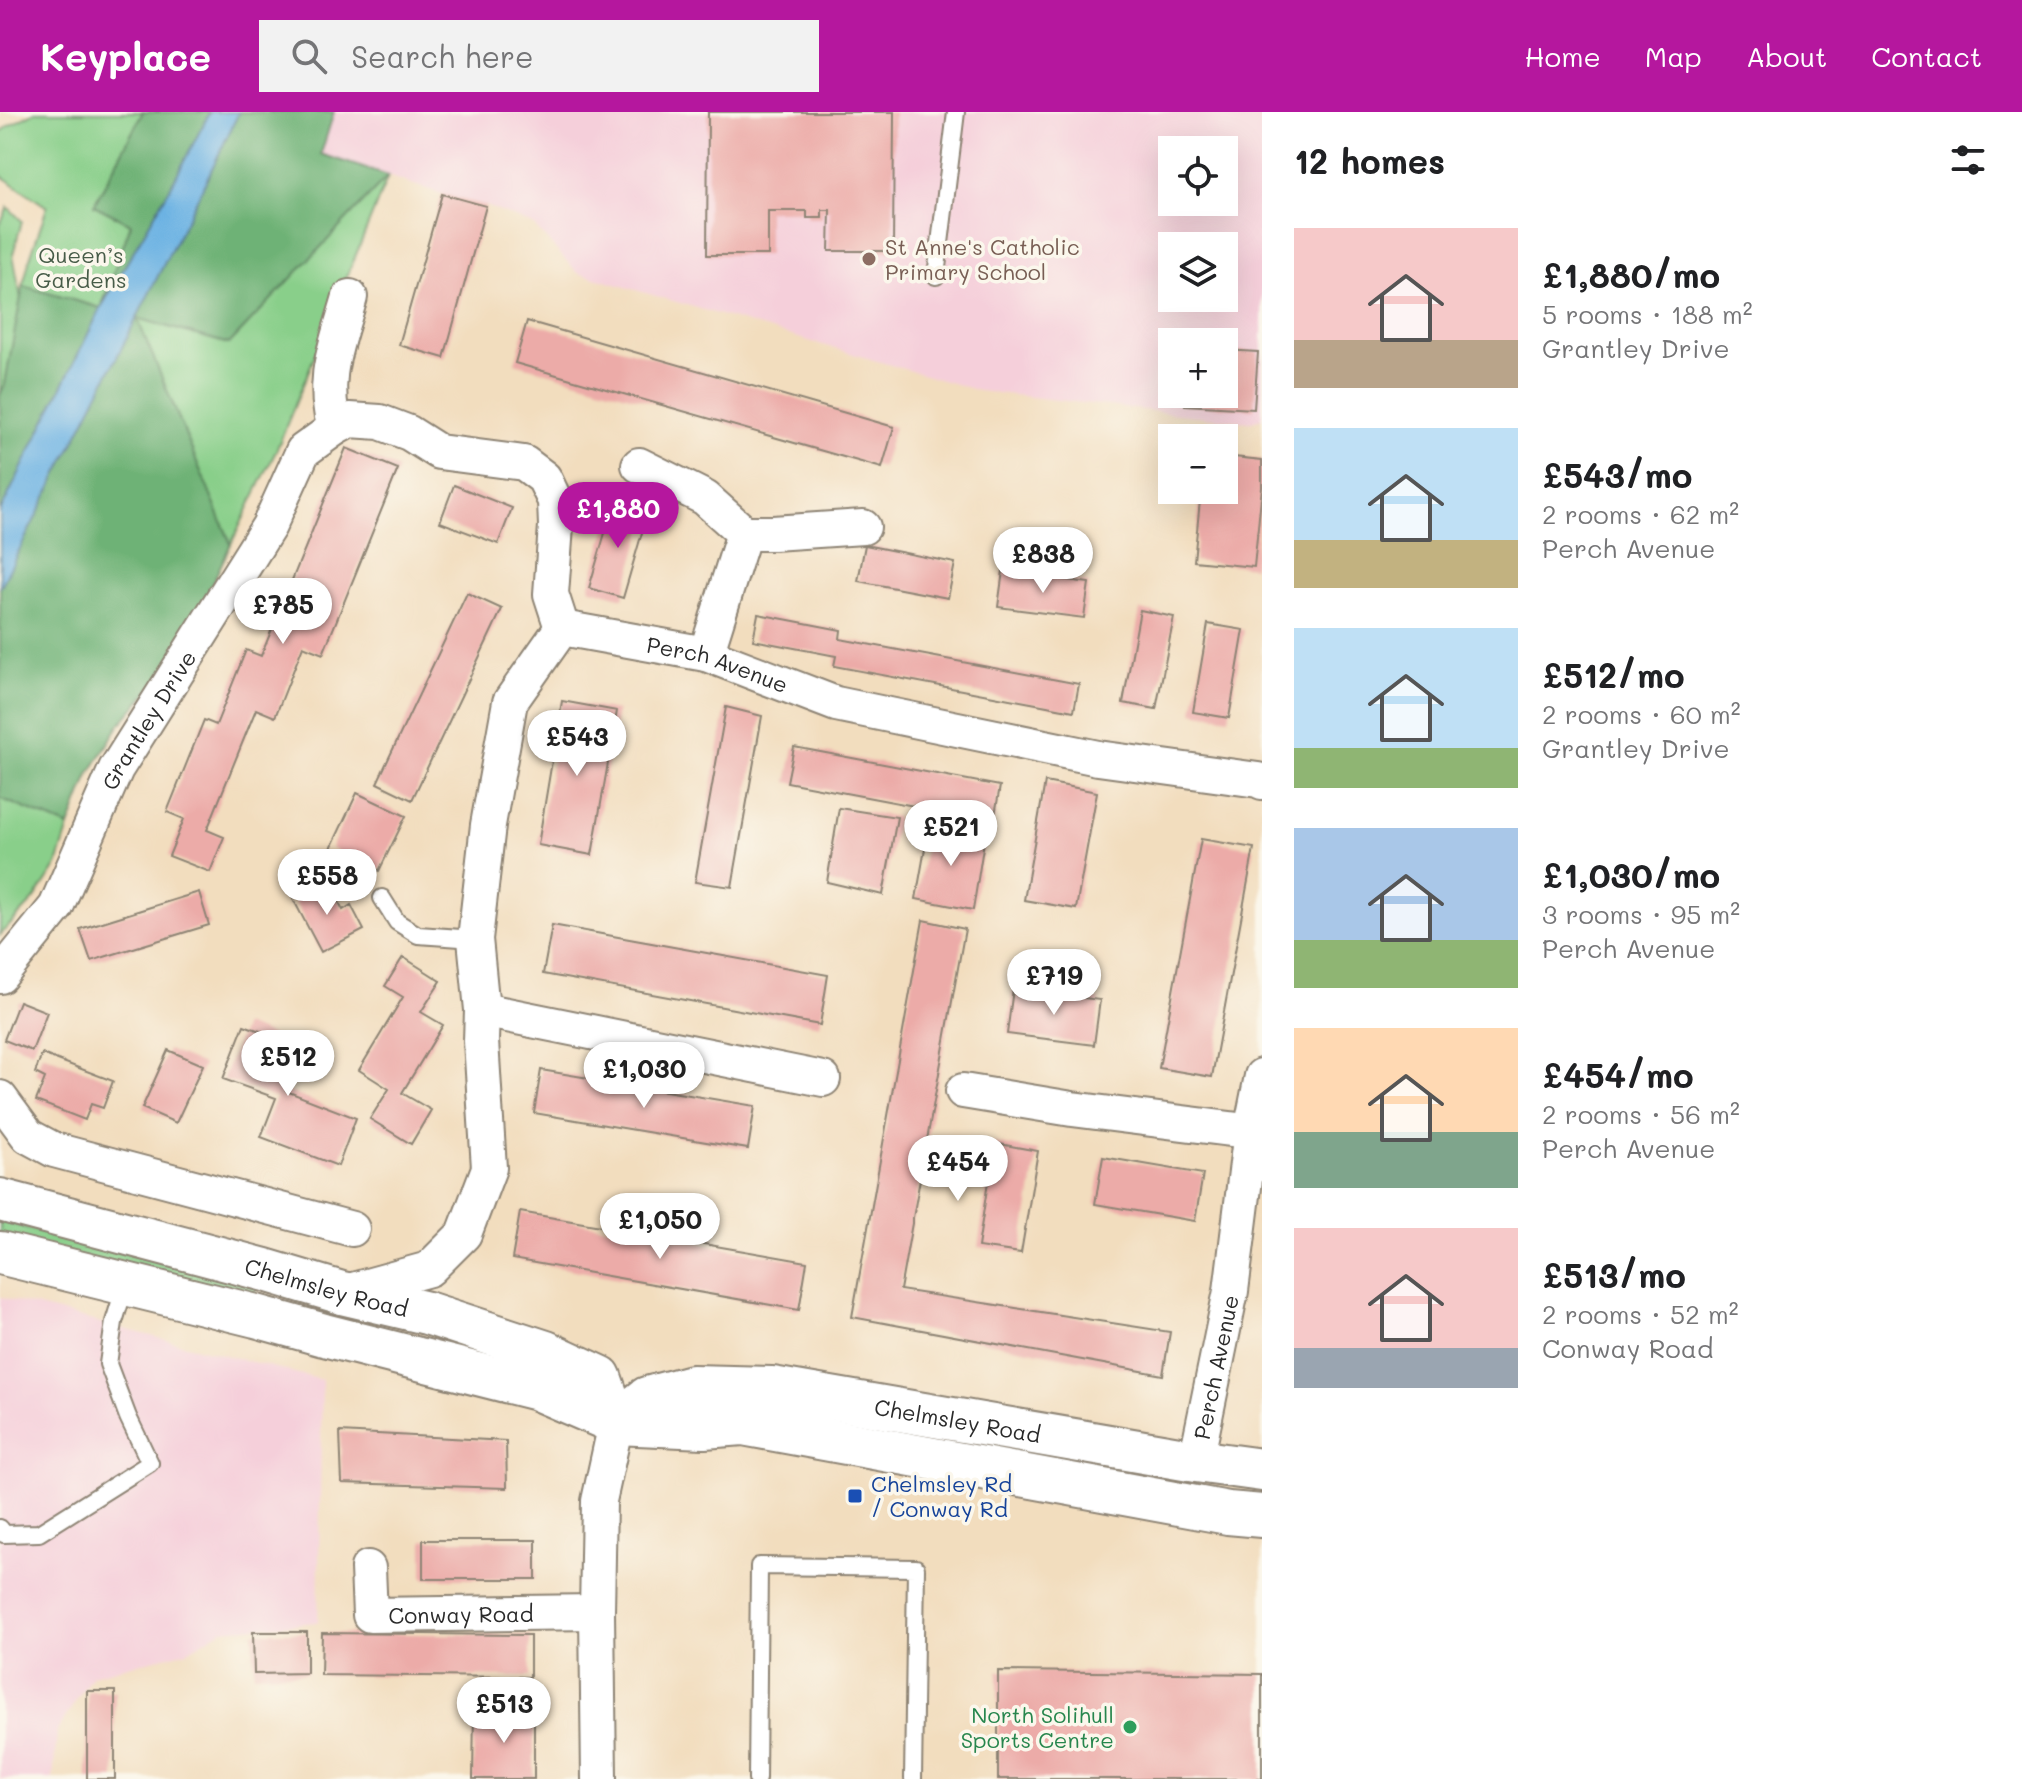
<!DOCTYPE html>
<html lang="en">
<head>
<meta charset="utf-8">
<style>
  :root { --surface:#fff; --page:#f2f2f2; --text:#202124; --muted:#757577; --accent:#b5179e }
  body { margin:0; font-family:Mali,sans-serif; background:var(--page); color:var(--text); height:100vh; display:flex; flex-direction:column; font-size:30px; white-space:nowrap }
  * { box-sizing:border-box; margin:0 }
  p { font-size:26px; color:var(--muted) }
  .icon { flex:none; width:44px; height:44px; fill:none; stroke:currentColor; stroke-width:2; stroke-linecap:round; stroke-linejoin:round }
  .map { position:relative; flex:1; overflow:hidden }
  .drawer { display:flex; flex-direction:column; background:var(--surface); width:760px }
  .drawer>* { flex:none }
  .buttons { position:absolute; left:1158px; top:24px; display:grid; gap:16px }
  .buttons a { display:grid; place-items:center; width:80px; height:80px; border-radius:0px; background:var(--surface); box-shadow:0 8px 32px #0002; font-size:40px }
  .price { position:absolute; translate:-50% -68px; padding:0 18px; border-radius:28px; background:#fff; color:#222; font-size:26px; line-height:52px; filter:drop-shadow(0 2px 4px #0008) }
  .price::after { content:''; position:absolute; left:50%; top:48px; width:24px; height:18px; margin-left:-12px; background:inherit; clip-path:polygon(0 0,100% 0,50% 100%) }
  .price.selected { background:var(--accent); color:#fff }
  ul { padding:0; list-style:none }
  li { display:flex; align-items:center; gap:24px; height:200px; padding:0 32px }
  li span { display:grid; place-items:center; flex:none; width:224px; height:160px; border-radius:0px; color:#555 }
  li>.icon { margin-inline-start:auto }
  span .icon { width:96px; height:96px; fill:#fffc; stroke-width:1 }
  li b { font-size:34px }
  h2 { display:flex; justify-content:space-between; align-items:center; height:96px; padding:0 32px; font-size:34px }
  header { display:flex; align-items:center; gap:48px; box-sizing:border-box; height:112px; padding:0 40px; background:var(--accent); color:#fff }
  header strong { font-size:38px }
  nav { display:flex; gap:44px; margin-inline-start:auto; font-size:28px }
  .search { width:560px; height:72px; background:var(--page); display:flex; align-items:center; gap:20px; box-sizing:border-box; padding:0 28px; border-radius:0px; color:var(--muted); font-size:30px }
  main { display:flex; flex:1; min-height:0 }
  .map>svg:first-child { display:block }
  .built { fill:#f5cfda; fill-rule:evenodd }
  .green { fill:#89cf8a; stroke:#5a7d5a; stroke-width:2 }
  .forest { fill:#6eb276; stroke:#4c6e50; stroke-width:2 }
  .water { fill:#6cb2e3; stroke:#4c6e87; stroke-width:2 }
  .building { fill:#ecaba8 }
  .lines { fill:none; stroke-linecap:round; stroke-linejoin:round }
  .service-casing { stroke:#8e8474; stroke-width:20 }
  .minor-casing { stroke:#8e8474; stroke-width:38 }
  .tertiary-casing { stroke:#8e8474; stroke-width:46 }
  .service { stroke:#fff; stroke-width:16 }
  .minor { stroke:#fff; stroke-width:34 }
  .tertiary { stroke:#fff; stroke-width:42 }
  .education-dot { fill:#8d6e63; stroke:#fbf7ec; stroke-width:3 }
  .transit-dot { fill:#1a4fb4; stroke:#fbf7ec; stroke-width:3 }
  .leisure-dot { fill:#2e9e5b; stroke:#fbf7ec; stroke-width:3 }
  .labels { text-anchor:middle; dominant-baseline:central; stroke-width:7; stroke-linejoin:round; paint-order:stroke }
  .education-label { font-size:22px; fill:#785e54; stroke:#fbf7ec; text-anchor:start }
  .park-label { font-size:22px; fill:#475c48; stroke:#fbf7ec }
  .street-label { font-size:22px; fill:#2b2b2b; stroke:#fbf7ec }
  .transit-label { font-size:22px; fill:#164399; stroke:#fbf7ec; text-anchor:start }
  .leisure-label { font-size:22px; fill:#27864d; stroke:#fbf7ec; text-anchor:end }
</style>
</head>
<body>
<header>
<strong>Keyplace</strong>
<div class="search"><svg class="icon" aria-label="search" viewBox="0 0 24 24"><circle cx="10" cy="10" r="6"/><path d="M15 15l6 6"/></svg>Search here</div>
<nav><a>Home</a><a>Map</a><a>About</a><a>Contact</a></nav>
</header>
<main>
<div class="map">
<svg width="1262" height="1667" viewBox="0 0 1262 1667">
  <rect width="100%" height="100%" fill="#fbf7ec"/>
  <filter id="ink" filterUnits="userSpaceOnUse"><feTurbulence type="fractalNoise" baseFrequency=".0125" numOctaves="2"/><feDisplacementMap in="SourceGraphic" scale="16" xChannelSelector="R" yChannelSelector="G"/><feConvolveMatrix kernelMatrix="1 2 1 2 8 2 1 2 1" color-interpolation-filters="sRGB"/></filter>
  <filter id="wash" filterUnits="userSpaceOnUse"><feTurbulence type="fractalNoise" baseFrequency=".006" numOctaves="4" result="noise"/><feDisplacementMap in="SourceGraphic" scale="32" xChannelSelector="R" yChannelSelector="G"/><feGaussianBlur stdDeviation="1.8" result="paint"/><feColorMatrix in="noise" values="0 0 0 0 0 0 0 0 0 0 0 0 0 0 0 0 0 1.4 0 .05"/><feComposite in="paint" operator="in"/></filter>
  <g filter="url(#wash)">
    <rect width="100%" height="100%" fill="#f2ddbe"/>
    <path class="built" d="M 334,0 L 1262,0 L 1262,306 L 1248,310 L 979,279 L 578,161 L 533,113 L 486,94 L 442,82 L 320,42 ZM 1172,38 L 1224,38 L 1224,90 L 1172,90 ZM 1172,134 L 1224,134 L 1224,186 L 1172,186 ZM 1172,230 L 1224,230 L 1224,282 L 1172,282 Z
      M 0,1185 L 322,1268 L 318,1510 L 222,1518 L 188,1539 L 92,1563 L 57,1619 L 53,1667 L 0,1667 Z"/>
    <path class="green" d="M 35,0 L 143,0 L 94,93 L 131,112 L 101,196 L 23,174 L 29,149 L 47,95 L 0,63 L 0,21 L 10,13 Z
      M 388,64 L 276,339 L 231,432 L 136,206 L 229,232 Z
      M 8,95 L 22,109 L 13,142 L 21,187 L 5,272 L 0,283 L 0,112 Z
      M 0,686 L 69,715 L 57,753 L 34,788 L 0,823 Z
      M 0,1109 L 258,1175 L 251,1189 L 0,1125 Z"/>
    <path class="forest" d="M 143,0 L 210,0 L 170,76 L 101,196 L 0,400 L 0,283 L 5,272 L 23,174 L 101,196 L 131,112 L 94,93 Z
      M 239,0 L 334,0 L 321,42 L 388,64 L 229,232 L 137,206 L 231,432 L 194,510 L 156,571 L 120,612 L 90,661 L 69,715 L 0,686 L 0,476 L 204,73 Z"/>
    <path class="water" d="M 210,0 L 239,0 L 204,73 L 0,476 L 0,400 L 101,196 L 170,76 Z"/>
    <g id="blocks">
      <path class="building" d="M 708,0 L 894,0 L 893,139 L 829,139 L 830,98 L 822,98 L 822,106 L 807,106 L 807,99 L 768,99 L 768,143 L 707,143 Z
        M 442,82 L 486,94 L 444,246 L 399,233 Z
        M 527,209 L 894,315 L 882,356 L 515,251 Z
        M 1224,238 L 1258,240 L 1254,297 L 1185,293 L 1186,282 L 1224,282 Z
        M 346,336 L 398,357 L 323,542 L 303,534 L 275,605 L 256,597 L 207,718 L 224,725 L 210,760 L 169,744 L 184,707 L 167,700 L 204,608 L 216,613 L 246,538 L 261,544 Z
        M 1224,344 L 1262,348 L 1262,375 L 1254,455 L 1194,449 L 1201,378 L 1224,378 Z
        M 454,373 L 512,396 L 498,432 L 440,410 Z
        M 614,390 L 648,400 L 623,486 L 589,476 Z
        M 865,433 L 955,451 L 948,486 L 858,469 Z
        M 1003,459 L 1089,471 L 1084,506 L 998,495 Z
        M 467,481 L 502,497 L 412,688 L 377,671 Z
        M 1140,498 L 1174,505 L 1156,597 L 1123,591 Z
        M 758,502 L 841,518 L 840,527 L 1079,572 L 1074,599 L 834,554 L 836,544 L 753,528 Z
        M 1208,512 L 1244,518 L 1229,606 L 1193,600 Z
        M 562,589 L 617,599 L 592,743 L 538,733 Z
        M 726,595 L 762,604 L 732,775 L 695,770 Z
        M 794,635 L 1000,674 L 994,709 L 787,670 Z
        M 1045,670 L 1097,680 L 1076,797 L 1024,788 Z
        M 357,681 L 406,704 L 379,759 L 331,736 Z
        M 839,696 L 897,705 L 883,783 L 827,770 Z
        M 929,714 L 985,723 L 973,798 L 916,787 Z
        M 1201,727 L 1254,736 L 1212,965 L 1159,956 Z
        M 313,772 L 320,785 L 333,778 L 343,798 L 351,793 L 364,818 L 321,840 L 291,783 Z
        M 199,780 L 209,813 L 91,849 L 80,817 Z
        M 923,808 L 965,817 L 900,1178 L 1170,1220 L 1163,1263 L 852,1205 Z
        M 552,813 L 828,863 L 820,913 L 543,862 Z
        M 403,845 L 441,869 L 421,900 L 443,913 L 402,981 L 431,998 L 411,1032 L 370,1007 L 389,977 L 359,958 L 403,885 L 385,874 Z
        M 1013,877 L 1100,888 L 1094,933 L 1007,922 Z
        M 19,889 L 47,900 L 32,939 L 4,928 Z
        M 244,913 L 303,935 L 286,979 L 356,1006 L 338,1054 L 261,1025 L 276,986 L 223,967 Z
        M 168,938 L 203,953 L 176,1011 L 142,996 Z
        M 42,942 L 113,969 L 103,996 L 91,992 L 85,1008 L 36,989 L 45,966 L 35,961 Z
        M 541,958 L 755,994 L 748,1037 L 534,1001 Z
        M 994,1031 L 1038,1039 L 1021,1141 L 978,1135 Z
        M 1103,1045 L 1203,1062 L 1195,1109 L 1095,1092 Z
        M 520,1100 L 807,1150 L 799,1198 L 512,1147 Z
        M 340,1320 L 506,1329 L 507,1376 L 342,1371 Z
        M 423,1428 L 536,1428 L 536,1467 L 423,1467 Z
        M 253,1520 L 307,1520 L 307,1561 L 254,1562 Z
        M 322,1521 L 530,1523 L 530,1565 L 321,1563 Z
        M 998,1559 L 1262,1562 L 1262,1667 L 998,1667 Z
        M 87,1579 L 115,1579 L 115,1667 L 87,1667 Z
        M 474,1598 L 534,1598 L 534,1667 L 473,1667 Z"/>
    </g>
  </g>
  <g filter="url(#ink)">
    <use href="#blocks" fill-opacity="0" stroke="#8e8474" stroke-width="2"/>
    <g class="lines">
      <g class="service-casing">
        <path id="service" d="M 936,164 L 956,0
          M 382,786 L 397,810 L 418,823 L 475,827
          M 0,1416 L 4,1422 L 39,1421 L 150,1351 L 128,1305 L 108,1252 L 114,1210 L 125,1174
          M 757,1667 L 759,1454 L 916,1456 L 913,1667"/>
      </g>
      <g class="minor-casing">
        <g id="minor">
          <path d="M 335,316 C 320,267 337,232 350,185"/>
          <path d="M 639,353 L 705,386 L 744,421 L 706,542"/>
          <path d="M 744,421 L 773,421 L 863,415"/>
          <path id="s1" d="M 0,864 L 56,795 L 116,657 L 269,414 L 303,339 L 335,316 L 350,308 L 380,310 L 409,321 L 439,340 L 524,351 L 544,366 L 555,389 L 556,414 L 551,482 L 562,516"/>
          <path d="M 482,898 L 823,967"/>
          <path d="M 963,979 L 1072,997 L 1262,1021"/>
          <path d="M 0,986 L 28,1024 L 54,1038 L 352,1117"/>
          <path id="s2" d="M 342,1181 L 429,1157 L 464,1122 L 489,1056 L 481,929 L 482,898 L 475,827 L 488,713 L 510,590 L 562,516 L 706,542 L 836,592 L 1098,646 L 1258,668 L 1262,670"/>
          <path id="s3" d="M 1196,1349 L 1231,1179 L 1251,1019 L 1262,964"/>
          <path id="s4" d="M 368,1456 L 370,1503 L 597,1500"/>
          <path d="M 599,1667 L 597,1500 L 599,1389 L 616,1311"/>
        </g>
      </g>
      <g class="tertiary-casing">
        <g id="tertiary">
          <path id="s5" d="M 0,1088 L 265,1158 L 342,1181 L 427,1201 L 546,1240 L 600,1265 L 616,1311 L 647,1286 L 692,1274 L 772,1276 L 1196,1349 L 1262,1358"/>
          <path d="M 0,1141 L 256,1204 L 324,1223 L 537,1277 L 616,1311 L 704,1315 L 743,1312 L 1228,1401 L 1262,1404"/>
        </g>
      </g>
      <use href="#service" class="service"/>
      <use href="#minor" class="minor"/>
      <use href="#tertiary" class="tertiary"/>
    </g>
  </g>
  <circle class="education-dot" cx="869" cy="147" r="8"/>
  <rect class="transit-dot" x="847" y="1376" width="16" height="16" rx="4"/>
  <circle class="leisure-dot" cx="1130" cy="1615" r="8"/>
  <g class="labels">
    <g class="education-label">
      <text x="885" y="134">St Anne's Catholic<tspan x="885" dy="25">Primary School</tspan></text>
    </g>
    <g class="park-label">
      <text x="81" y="142">Queen’s<tspan x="81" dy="25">Gardens</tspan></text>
    </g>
    <g class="street-label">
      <text stroke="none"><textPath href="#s2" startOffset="930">Perch Avenue</textPath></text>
      <text stroke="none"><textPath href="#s1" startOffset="298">Grantley Drive</textPath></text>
      <text stroke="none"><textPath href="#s5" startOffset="338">Chelmsley Road</textPath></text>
      <text stroke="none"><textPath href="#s3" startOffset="96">Perch Avenue</textPath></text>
      <text stroke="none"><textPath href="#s5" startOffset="1030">Chelmsley Road</textPath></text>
      <text stroke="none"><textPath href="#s4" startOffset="138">Conway Road</textPath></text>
    </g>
    <g class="transit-label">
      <text x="871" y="1371">Chelmsley Rd<tspan x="871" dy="25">/ Conway Rd</tspan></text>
    </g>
    <g class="leisure-label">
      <text x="1114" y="1602">North Solihull<tspan x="1114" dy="25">Sports Centre</tspan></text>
    </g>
  </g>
</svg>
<div class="buttons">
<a><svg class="icon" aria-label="locate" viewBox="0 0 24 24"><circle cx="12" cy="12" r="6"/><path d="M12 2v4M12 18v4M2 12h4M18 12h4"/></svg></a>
<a><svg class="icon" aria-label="layers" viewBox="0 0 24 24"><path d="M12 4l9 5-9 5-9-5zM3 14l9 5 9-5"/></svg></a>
<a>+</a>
<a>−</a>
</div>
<b class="price selected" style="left:618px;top:438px">£1,880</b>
<b class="price" style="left:1043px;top:483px">£838</b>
<b class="price" style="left:283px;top:534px">£785</b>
<b class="price" style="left:577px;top:666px">£543</b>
<b class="price" style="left:951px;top:756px">£521</b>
<b class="price" style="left:327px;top:805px">£558</b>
<b class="price" style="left:1054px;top:905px">£719</b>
<b class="price" style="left:288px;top:986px">£512</b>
<b class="price" style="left:644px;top:998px">£1,030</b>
<b class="price" style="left:958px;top:1091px">£454</b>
<b class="price" style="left:660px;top:1149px">£1,050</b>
<b class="price" style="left:504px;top:1633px">£513</b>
</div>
<section class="drawer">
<h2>12 homes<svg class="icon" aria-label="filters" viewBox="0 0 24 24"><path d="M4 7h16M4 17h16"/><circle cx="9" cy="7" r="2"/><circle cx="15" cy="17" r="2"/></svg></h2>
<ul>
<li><span style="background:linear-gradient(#f6c9c9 70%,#b9a48a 0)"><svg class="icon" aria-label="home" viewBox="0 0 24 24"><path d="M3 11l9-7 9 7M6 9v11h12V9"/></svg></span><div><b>£1,880/mo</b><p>5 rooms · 188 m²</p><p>Grantley Drive</p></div></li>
<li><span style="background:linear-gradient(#bfe0f5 70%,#c2b280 0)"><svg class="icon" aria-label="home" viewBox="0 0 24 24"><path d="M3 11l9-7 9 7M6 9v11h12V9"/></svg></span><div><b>£543/mo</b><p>2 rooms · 62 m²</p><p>Perch Avenue</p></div></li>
<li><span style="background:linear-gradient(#bfe0f5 75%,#8fb573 0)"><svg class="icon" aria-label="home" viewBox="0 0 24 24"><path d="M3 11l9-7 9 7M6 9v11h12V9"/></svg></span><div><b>£512/mo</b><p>2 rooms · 60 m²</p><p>Grantley Drive</p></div></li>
<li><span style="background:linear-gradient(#a9c7e8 70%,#8fb573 0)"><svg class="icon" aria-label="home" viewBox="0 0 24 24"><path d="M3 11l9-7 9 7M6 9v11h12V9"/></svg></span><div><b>£1,030/mo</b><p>3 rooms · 95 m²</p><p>Perch Avenue</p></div></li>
<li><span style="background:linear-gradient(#ffd9b3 65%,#7fa58c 0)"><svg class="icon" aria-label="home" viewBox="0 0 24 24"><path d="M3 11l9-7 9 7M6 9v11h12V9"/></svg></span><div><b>£454/mo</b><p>2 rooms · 56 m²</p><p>Perch Avenue</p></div></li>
<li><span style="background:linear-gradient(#f6c9c9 75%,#9aa5b1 0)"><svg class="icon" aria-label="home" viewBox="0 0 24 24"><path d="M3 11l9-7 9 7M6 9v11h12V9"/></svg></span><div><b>£513/mo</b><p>2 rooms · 52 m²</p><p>Conway Road</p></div></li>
</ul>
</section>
</main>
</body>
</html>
